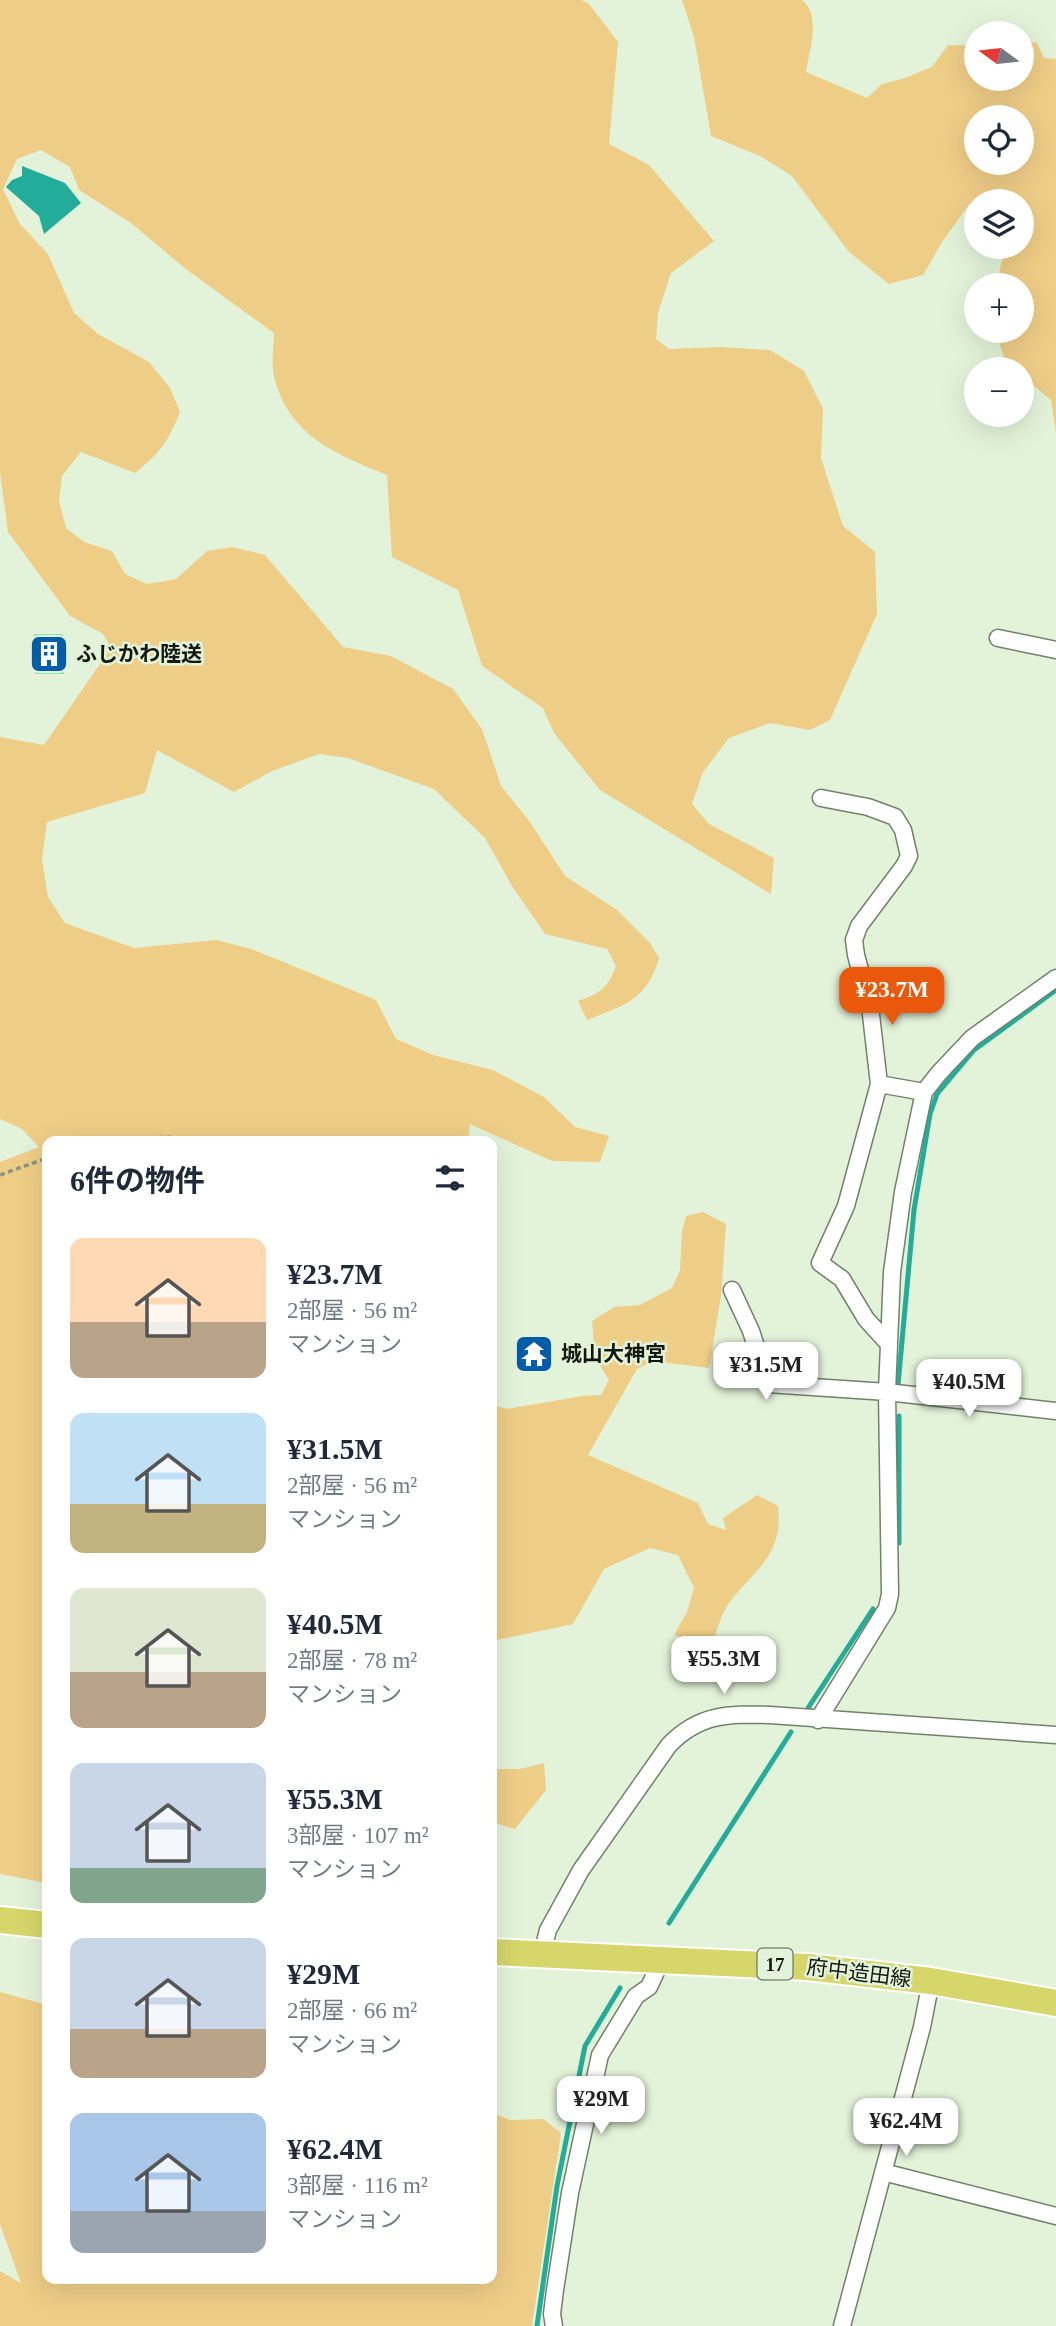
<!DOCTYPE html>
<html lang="ja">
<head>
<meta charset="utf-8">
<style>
  :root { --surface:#fff; --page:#f6f6f7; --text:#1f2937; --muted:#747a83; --accent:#ea580c }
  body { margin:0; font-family:"Times New Roman","Noto Sans JP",serif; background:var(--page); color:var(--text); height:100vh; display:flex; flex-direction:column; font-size:26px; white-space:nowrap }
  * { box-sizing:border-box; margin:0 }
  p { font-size:23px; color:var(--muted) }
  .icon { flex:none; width:38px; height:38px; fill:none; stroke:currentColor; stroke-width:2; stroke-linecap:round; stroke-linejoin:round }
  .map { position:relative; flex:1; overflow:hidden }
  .panel { position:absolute; left:42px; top:1136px; width:455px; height:1148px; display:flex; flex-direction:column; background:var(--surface); border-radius:14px; box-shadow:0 7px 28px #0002 }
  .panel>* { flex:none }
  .needle { width:46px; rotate:285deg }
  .fabs { position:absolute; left:964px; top:21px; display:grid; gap:14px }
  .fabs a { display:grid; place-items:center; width:70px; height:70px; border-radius:50%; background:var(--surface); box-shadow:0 7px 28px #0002; font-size:35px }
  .price { position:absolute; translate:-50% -60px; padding:0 16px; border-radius:14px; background:#fff; color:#222; font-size:23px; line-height:46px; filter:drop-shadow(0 2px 4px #0008) }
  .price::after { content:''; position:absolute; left:50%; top:42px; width:21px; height:16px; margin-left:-10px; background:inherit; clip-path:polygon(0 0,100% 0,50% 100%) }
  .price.on { background:var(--accent); color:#fff }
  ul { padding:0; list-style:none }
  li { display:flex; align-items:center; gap:21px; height:175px; padding:0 28px }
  li span { display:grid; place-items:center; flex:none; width:196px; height:140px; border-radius:14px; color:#555 }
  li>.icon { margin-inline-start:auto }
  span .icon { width:84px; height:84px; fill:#fffc; stroke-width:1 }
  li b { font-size:30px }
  h2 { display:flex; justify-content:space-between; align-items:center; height:84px; padding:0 28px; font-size:30px }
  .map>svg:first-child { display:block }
  .green { fill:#eecd86; fill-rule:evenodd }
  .water { fill:#21ad9a }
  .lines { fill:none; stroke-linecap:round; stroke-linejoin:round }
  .stream { stroke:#21ad9a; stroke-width:5 }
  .building { fill:#8ae4af }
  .street-casing { stroke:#73816a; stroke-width:19 }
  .primary-casing { stroke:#fff; stroke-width:30 }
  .path { stroke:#8a9683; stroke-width:3.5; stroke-dasharray:5 3.5; stroke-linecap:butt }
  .street { stroke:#fff; stroke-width:16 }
  .primary { stroke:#d6d66a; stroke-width:26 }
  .labels { text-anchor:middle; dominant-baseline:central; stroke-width:5; stroke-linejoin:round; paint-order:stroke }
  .shield { fill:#e3f3d9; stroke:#515a4c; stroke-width:2 }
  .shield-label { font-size:19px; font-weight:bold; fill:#131910 }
  .poi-label { font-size:21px; font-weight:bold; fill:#131910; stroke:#e3f3d9; text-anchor:start }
  .street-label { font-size:21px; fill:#131910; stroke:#e3f3d9 }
</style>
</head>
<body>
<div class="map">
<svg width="1056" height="2326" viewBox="0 0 1056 2326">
  <rect width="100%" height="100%" fill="#e3f3d9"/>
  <path class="green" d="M 0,0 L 581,0 L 589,4 L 618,42 L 609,144 L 649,165 L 714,241 L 671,273 L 658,313 L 656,339 L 669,349 L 720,347 L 770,350 L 804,371 L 823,409 L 821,458 L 843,526 L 875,552 L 877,614 L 830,720 L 810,730 L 770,723 L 729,738 L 703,772 L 692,804 L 709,824 L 774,858 L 771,894 L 600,790 L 554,733 L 543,708 L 482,666 L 458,590 L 392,557 L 387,475 C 336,454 288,436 274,376 C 271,363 274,346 274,333 L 187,270 L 131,223 L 79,190 L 70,167 L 41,150 L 17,159 L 3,189 L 20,224 L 48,254 L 74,313 L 98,334 L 149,362 L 170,388 L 180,412 C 167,443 161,452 135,473 L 81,452 L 62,476 L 59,501 L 66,528 L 84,542 L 112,551 L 125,574 L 147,584 L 176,579 L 207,551 L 232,547 L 265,555 L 343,647 L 391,656 L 453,689 L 482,729 L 501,786 L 530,822 L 565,876 L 617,910 L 650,943 L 659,958 C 647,1000 625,1005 587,1020 L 578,1001 C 601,993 607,989 616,966 L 607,949 L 545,934 L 512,886 L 485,838 L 434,789 L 348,758 L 319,754 L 272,771 L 234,792 L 157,750 L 145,793 L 47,822 L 42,859 L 48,897 L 65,923 L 134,948 L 217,940 L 254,950 L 376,1000 L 396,1039 L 433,1055 L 493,1070 L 544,1097 L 575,1127 L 609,1136 L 600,1162 L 552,1161 L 470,1124 L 468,1141 L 47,1141 L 47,1883 L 0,1874 L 0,1162 L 39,1147 L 22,1129 L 0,1119 L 0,737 L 44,745 L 111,648 L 103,634 L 70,616 L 8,532 L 0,472 Z
    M 682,0 L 802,0 C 822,17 809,51 806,72 L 867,98 L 882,84 L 905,78 L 932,67 L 948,45 L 976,46 L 976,79 L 1022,79 L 1022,40 L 1037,43 L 1044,58 L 1056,59 L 1056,433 L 1051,400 L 1022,376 L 1022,369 C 1003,369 1001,346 996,331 L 1022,331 L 1022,285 L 997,285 L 1001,264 L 1008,247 L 1022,247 L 1022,201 L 1007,201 L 1006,199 L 970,203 L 942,242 L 923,275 L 889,284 L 849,252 L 792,176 L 760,156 L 711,136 L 694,37 ZM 976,117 L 1022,117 L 1022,163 L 976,163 Z
    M 703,1212 L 726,1224 L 721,1296 L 709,1368 L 653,1361 L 637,1369 L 588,1455 L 698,1503 L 708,1524 L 726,1530 L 723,1518 L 757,1495 L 778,1506 C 784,1558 752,1570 727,1606 C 720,1617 717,1631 712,1643 L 691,1640 L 674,1635 L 687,1612 L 694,1588 L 678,1555 L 650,1548 L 604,1569 L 573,1624 L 492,1641 L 492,1404 L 506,1409 L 583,1396 L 601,1395 L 609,1380 L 595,1357 L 592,1321 L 614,1307 L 640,1305 L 672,1288 L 680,1270 L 682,1232 L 686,1216 Z
    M 544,1763 L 546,1790 L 515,1829 L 492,1822 L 492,1769 L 520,1769 Z
    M 0,1992 L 47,2005 L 47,2278 L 492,2278 L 492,2113 L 510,2120 L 543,2119 L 561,2133 L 532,2326 L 0,2326 L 0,2271 L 21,2283 L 0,2224 Z"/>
  <path class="water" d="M 22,166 L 65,183 L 81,203 L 44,234 L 39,216 L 6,187 L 12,180 L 22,176 Z"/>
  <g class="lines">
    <path class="stream" d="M 898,1385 L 914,1210 L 930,1114 L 937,1094 L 974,1050 L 1056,990
      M 899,1416 L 899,1543
      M 808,1708 L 873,1609
      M 669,1923 L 791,1732
      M 537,2326 L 557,2186 L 585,2046 L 620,1988"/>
  </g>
  <path class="building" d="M 34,634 L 63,634 L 64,674 L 35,674 Z"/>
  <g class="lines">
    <g class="street-casing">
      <path id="street" d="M 998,638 L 1056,650
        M 821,798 L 868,807 L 895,817 L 903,830 L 909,856 L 904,866 L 859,926 L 854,940 L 856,955 L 870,1006 L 879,1084 L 846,1206 L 820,1263 L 842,1279 L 866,1319 L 888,1343
        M 879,1084 L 924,1092
        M 732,1290 L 751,1331 L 768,1384 L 887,1392 L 1056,1411
        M 818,1720 L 887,1608 L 890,1594 L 887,1392 L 892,1272 L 903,1192 L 924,1092 L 939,1073 L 972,1038 L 1056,978
        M 542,1954 L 548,1930 L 581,1870 L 669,1745 C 700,1713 729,1714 770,1715 L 1056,1735
        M 883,2172 L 1056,2216
        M 554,2326 L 552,2314 L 555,2290 L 570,2193 L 600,2055 L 636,1996 L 649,1987 L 662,1959
        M 842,2326 L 922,2027 L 931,1981"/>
    </g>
    <g class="primary-casing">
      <path id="primary" d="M 0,1920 L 47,1925
        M 492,1952 L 808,1967 L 931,1981 L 1056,2003"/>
    </g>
    <path class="path" d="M 133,1141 L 165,1137 L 219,1141
      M 0,1175 L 47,1158"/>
    <use href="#street" class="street"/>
    <use href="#primary" class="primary"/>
  </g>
  <defs>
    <g id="building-square" transform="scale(2.0125)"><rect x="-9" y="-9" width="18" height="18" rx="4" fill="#005daa" stroke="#e3f3d9"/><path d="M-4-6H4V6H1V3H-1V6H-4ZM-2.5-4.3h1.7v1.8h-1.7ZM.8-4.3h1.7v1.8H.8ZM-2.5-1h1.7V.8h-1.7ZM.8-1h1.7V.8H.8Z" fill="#fff"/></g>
    <g id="temple-square" transform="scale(2.0125)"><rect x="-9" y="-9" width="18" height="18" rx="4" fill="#005daa" stroke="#e3f3d9"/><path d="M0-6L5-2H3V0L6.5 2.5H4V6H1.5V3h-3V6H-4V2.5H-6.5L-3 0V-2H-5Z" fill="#fff"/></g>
  </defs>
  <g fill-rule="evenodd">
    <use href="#building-square" x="49" y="654"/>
    <use href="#temple-square" x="534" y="1354"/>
  </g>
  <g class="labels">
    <rect class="shield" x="757.5" y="1948.5" width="35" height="31" rx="5"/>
    <g class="shield-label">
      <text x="775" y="1964">17</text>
    </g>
    <g class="poi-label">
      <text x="76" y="654">ふじかわ陸送</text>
      <text x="561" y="1354">城山大神宮</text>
    </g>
    <g class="street-label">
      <text transform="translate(859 1973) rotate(7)">府中造田線</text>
    </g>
  </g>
</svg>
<div class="fabs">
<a><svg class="needle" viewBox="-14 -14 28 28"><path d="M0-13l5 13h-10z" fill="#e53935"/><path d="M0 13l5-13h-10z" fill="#747a83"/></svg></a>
<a><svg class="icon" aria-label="locate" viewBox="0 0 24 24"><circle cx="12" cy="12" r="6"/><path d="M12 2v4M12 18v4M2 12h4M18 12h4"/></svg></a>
<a><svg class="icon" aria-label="layers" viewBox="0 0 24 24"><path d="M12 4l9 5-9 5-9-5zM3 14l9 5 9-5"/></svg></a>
<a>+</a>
<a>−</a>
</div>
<b class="price on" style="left:892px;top:1027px">¥23.7M</b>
<b class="price" style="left:766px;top:1402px">¥31.5M</b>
<b class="price" style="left:969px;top:1419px">¥40.5M</b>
<b class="price" style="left:724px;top:1696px">¥55.3M</b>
<b class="price" style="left:601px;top:2136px">¥29M</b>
<b class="price" style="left:906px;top:2158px">¥62.4M</b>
<section class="panel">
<h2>6件の物件<svg class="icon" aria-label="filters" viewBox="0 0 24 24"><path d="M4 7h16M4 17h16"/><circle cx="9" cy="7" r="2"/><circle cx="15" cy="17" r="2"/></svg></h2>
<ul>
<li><span style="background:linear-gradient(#ffd9b3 60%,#b9a48a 0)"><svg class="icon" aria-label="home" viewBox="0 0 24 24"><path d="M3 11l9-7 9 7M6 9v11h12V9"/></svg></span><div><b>¥23.7M</b><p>2部屋 · 56 m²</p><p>マンション</p></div></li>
<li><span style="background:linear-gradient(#bfe0f5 65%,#c2b280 0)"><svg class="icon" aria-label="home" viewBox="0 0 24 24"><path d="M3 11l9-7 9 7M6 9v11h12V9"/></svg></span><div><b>¥31.5M</b><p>2部屋 · 56 m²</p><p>マンション</p></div></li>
<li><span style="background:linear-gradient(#dfe7d0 60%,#b9a48a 0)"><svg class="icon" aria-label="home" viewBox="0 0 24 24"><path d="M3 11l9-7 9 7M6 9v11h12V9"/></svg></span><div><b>¥40.5M</b><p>2部屋 · 78 m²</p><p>マンション</p></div></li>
<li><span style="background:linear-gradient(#c9d6e8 75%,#7fa58c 0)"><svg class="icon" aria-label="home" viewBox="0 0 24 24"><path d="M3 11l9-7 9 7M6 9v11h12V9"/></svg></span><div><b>¥55.3M</b><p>3部屋 · 107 m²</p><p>マンション</p></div></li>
<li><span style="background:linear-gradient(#c9d6e8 65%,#b9a48a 0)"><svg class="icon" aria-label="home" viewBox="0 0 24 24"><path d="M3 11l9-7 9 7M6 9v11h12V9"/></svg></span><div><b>¥29M</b><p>2部屋 · 66 m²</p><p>マンション</p></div></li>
<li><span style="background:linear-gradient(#a9c7e8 70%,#9aa5b1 0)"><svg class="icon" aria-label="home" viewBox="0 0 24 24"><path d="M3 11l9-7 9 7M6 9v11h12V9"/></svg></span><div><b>¥62.4M</b><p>3部屋 · 116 m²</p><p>マンション</p></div></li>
</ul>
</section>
</div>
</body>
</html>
